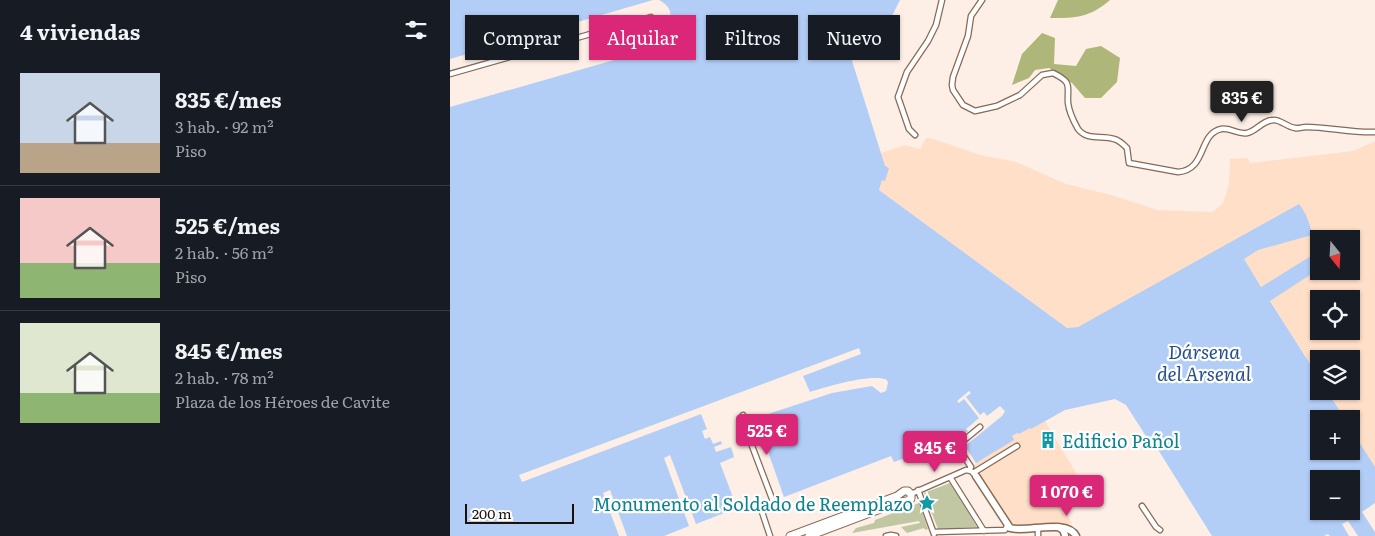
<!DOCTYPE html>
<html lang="es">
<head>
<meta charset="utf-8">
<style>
  :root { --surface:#171b24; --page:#20242c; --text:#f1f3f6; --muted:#9ea1a6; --line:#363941; --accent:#db2777 }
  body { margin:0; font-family:Literata,serif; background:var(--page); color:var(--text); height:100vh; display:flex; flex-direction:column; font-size:19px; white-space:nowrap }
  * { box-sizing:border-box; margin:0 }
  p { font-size:16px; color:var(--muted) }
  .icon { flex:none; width:28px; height:28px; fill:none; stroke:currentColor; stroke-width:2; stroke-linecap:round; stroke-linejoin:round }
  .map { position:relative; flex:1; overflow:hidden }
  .panel { display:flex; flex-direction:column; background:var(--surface); width:450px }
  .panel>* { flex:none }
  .top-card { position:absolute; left:15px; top:15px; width:475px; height:45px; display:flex; gap:10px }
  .needle { width:32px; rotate:162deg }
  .tools { position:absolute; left:860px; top:230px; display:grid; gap:10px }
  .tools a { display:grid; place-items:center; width:50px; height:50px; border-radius:0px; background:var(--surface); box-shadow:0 1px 4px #0004; font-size:25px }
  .scale { position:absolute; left:15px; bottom:12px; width:109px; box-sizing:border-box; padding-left:5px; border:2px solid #1c1109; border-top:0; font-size:14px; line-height:18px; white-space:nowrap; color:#1c1109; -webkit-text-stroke:4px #fff; paint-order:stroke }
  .price { position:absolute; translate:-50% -42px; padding:0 11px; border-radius:5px; background:var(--accent); color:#fff; font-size:16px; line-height:32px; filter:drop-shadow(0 1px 2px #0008) }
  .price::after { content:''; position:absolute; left:50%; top:30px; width:15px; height:11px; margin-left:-8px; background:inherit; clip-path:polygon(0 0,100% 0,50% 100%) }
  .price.current { background:#222; color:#fff }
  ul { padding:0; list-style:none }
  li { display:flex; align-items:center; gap:15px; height:125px; padding:0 20px }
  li+li { border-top:1px solid var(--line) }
  li span { display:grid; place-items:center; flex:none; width:140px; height:100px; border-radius:0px; color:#555 }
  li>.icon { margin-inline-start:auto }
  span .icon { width:60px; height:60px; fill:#fffc; stroke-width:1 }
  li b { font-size:21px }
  h2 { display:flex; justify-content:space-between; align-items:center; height:60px; padding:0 20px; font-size:21px }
  .tag { padding:0 18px; border-radius:0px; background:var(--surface); box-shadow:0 1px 4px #0004; font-size:18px; line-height:45px }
  .tag.current { background:var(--accent); color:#fff }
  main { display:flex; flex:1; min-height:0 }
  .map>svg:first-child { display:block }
  .built { fill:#ffdfc8; fill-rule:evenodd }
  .green { fill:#c2c7a3 }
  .forest { fill:#aeb679 }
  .water { fill:#b2cdf6; fill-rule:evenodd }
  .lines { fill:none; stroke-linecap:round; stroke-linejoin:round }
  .street-casing { stroke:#876a55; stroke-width:7 }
  .secondary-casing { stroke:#876a55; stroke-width:9 }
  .primary-casing { stroke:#876a55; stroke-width:9 }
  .street { stroke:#fff; stroke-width:4.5 }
  .secondary { stroke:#fff; stroke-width:6 }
  .primary { stroke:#fff; stroke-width:7 }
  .labels { text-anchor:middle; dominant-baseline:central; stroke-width:4.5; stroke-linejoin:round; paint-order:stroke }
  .culture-label { font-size:18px; fill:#0d838f; stroke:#fff; text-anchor:start }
  .water-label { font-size:19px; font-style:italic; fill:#284f8d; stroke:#fff }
</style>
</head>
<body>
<main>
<section class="panel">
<h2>4 viviendas<svg class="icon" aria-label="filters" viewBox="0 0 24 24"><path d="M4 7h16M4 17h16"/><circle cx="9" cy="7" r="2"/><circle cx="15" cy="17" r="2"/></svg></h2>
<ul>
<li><span style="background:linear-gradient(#c9d6e8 70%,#b9a48a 0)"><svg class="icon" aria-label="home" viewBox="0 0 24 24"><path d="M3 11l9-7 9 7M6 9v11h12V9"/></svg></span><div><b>835 €/mes</b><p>3 hab. · 92 m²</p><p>Piso</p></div></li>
<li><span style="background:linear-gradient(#f6c9c9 65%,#8fb573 0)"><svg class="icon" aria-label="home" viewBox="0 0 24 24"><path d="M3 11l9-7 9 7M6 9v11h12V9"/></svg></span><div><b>525 €/mes</b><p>2 hab. · 56 m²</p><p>Piso</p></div></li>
<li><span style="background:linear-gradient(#dfe7d0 70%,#8fb573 0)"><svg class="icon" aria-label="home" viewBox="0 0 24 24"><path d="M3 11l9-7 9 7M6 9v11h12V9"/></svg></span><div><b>845 €/mes</b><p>2 hab. · 78 m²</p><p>Plaza de los Héroes de Cavite</p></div></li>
</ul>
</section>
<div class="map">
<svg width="925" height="536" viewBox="0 0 925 536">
  <rect width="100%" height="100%" fill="#fdefe6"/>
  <path class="built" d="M 476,138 L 484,139 L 530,155 L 566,162 L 616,184 L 661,195 L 708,210 L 763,212 L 773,203 L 779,184 L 780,159 L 798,158 L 800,163 L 903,151 L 925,141 L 925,467 L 901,429 L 901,419 L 895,419 L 877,391 L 901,391 L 901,359 L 869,359 L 869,378 L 820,300 L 826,296 L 811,287 L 794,259 L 628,327 L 617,328 L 429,190 L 432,180 L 439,168 L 435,167 L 431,153 L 455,145 L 470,149 ZM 869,239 L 901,239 L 901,271 L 869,271 ZM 869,299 L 901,299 L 901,331 L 869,331 Z
    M 595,421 L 640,496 L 616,511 L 622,524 L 563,526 L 559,523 L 523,468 L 526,463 L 563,440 L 561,436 L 568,432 L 569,434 L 580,428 L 581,429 Z"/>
  <path class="green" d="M 500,483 L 527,527 L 488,529 L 474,493 Z
    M 469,503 L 478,529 L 475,530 L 474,528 L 457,533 L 451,527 L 470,523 L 469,521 L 402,533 L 406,528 L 424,523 L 425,520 Z"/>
  <path class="forest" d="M 608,0 L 660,0 C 639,18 626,18 600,18 Z
    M 592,33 L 605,38 L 604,64 L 626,66 L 636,49 L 651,46 L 670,58 L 667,82 L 651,98 L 635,98 L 622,83 L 599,68 L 585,70 L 579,78 L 562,85 L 572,54 Z"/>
  <path class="water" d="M 0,0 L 203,0 L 0,59 Z
    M 209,0 L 450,0 L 441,18 L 436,26 L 415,23 L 398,48 L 435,166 L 439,168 L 435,181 L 432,180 L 429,190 L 617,328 L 628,327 L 849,204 C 856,213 860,223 862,235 L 808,250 L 794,259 L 811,287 L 869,251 L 869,269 L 820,301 L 869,378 L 869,391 L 877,391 L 895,419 L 869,419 L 869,451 L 901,451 L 901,429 L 925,467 L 925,503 L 912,512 L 925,532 L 925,536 L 908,536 L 898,521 L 892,524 L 899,536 L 880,536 L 878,534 L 874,536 L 762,536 L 707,448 L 705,450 L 676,405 L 665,399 L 615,410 L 581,429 L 580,428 L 569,434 L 567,433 L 562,436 L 564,440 L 526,463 L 515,446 L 552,416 L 555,411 L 550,406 L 537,416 L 534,412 L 530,415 L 516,397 L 521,393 L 519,391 L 507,401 L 509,403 L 514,399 L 529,418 L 516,429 L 518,431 L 511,437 L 444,462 L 441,456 L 334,497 L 306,418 L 382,393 L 422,386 L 431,393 L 436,391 L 438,383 L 437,380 C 422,373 376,387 360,392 L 353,376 L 411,354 L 409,348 L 69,475 L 72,482 L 251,414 L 257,429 L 252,431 L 255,439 L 260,437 L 263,444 L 271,441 L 272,444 L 264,447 L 266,452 L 281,447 L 284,457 L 270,463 L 287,508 L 246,524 L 220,455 L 214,458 L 239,526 L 214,536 L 177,536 L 160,490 L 153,493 L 169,536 L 0,536 L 0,107 L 178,56 L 170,30 L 203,20 L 209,28 L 187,47 L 189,49 L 212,30 L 213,21 L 220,17 C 222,9 215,3 209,0 ZM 869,479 L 901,479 L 901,511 L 869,511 Z"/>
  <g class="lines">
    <g class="street-casing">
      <path id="street" d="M 532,0 L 521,16 L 518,36 L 503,77 L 502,85 L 503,90 L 513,105 L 525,111 L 547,106 L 570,95 L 592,75 L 603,73 C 623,83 617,85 618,103 C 619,111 624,122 628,129 C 637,141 652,135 664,139 C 669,140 673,144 677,148 L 679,163 L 728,172 C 757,170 748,134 771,129 C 780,127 788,135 797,133 C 807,131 812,120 824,120 C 831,120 837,127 845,128 C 849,129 852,127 856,127 C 878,127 902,133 925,132
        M150.5 30a3.5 3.5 0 1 1 7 0a3.5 3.5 0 1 1-7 0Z
        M 157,28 L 170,22 L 178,24 L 201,17
        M 0,74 L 151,31
        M 465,135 L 459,129 L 448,97 L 457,72 L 478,41 L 486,25 L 492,0
        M 293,415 L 298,429 L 296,430 L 324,504 L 311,509 L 320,536
        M 519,470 L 521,467 L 507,446 L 530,427
        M 523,473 L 567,446
        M 500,477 L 534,531
        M 468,490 L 484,534
        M 461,494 L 516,470 L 521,471 L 526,476
        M 692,506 L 706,527 L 710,530
        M 588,528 L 588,536
        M 484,532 L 555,530 L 557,526
        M 436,536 L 441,535 L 446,536"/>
    </g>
    <g class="secondary-casing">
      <path id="secondary" d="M 526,476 L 560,528 C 576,533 617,518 626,536
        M 608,527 L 613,530 L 615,535"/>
    </g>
    <g class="primary-casing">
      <path id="primary" d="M 340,536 L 447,496 L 454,491 L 458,491 L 461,494 L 461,499 L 457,501 L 449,502 L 359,536"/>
    </g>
    <use href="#street" class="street"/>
    <use href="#secondary" class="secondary"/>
    <use href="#primary" class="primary"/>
  </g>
  <defs>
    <g id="building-bare" transform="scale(1.35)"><path d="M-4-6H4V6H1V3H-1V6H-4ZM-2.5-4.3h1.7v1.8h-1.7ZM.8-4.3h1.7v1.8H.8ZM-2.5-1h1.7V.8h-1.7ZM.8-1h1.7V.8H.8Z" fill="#0f9aa8" stroke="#fff" stroke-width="2.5" paint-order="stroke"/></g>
    <g id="sight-bare" transform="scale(1.35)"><path d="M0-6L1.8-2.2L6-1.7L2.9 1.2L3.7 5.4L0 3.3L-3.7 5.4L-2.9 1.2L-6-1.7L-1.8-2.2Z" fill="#0f9aa8" stroke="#fff" stroke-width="2.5" paint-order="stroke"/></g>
  </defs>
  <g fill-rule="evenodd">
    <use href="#building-bare" x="598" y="440"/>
    <use href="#sight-bare" x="477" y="503"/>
  </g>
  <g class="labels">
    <g class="culture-label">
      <text x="612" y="440">Edificio Pañol</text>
      <text x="463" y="503" text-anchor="end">Monumento al Soldado de Reemplazo</text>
    </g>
    <g class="water-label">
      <text x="754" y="351">Dársena<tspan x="754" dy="22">del Arsenal</tspan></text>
    </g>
  </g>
</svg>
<div class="tools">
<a><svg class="needle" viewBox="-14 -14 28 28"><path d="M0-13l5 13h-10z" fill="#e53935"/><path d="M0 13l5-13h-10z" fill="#9ea1a6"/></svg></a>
<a><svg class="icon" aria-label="locate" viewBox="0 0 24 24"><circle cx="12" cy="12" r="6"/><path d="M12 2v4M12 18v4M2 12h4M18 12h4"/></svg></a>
<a><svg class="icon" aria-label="layers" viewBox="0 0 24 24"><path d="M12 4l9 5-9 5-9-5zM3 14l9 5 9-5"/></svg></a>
<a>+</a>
<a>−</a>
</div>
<div class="scale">200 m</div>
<b class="price current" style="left:792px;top:123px">835 €</b>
<b class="price" style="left:317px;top:456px">525 €</b>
<b class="price" style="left:485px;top:473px">845 €</b>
<b class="price" style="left:617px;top:517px">1 070 €</b>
<div class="top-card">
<a class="tag">Comprar</a>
<a class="tag current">Alquilar</a>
<a class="tag">Filtros</a>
<a class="tag">Nuevo</a>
</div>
</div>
</main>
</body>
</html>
